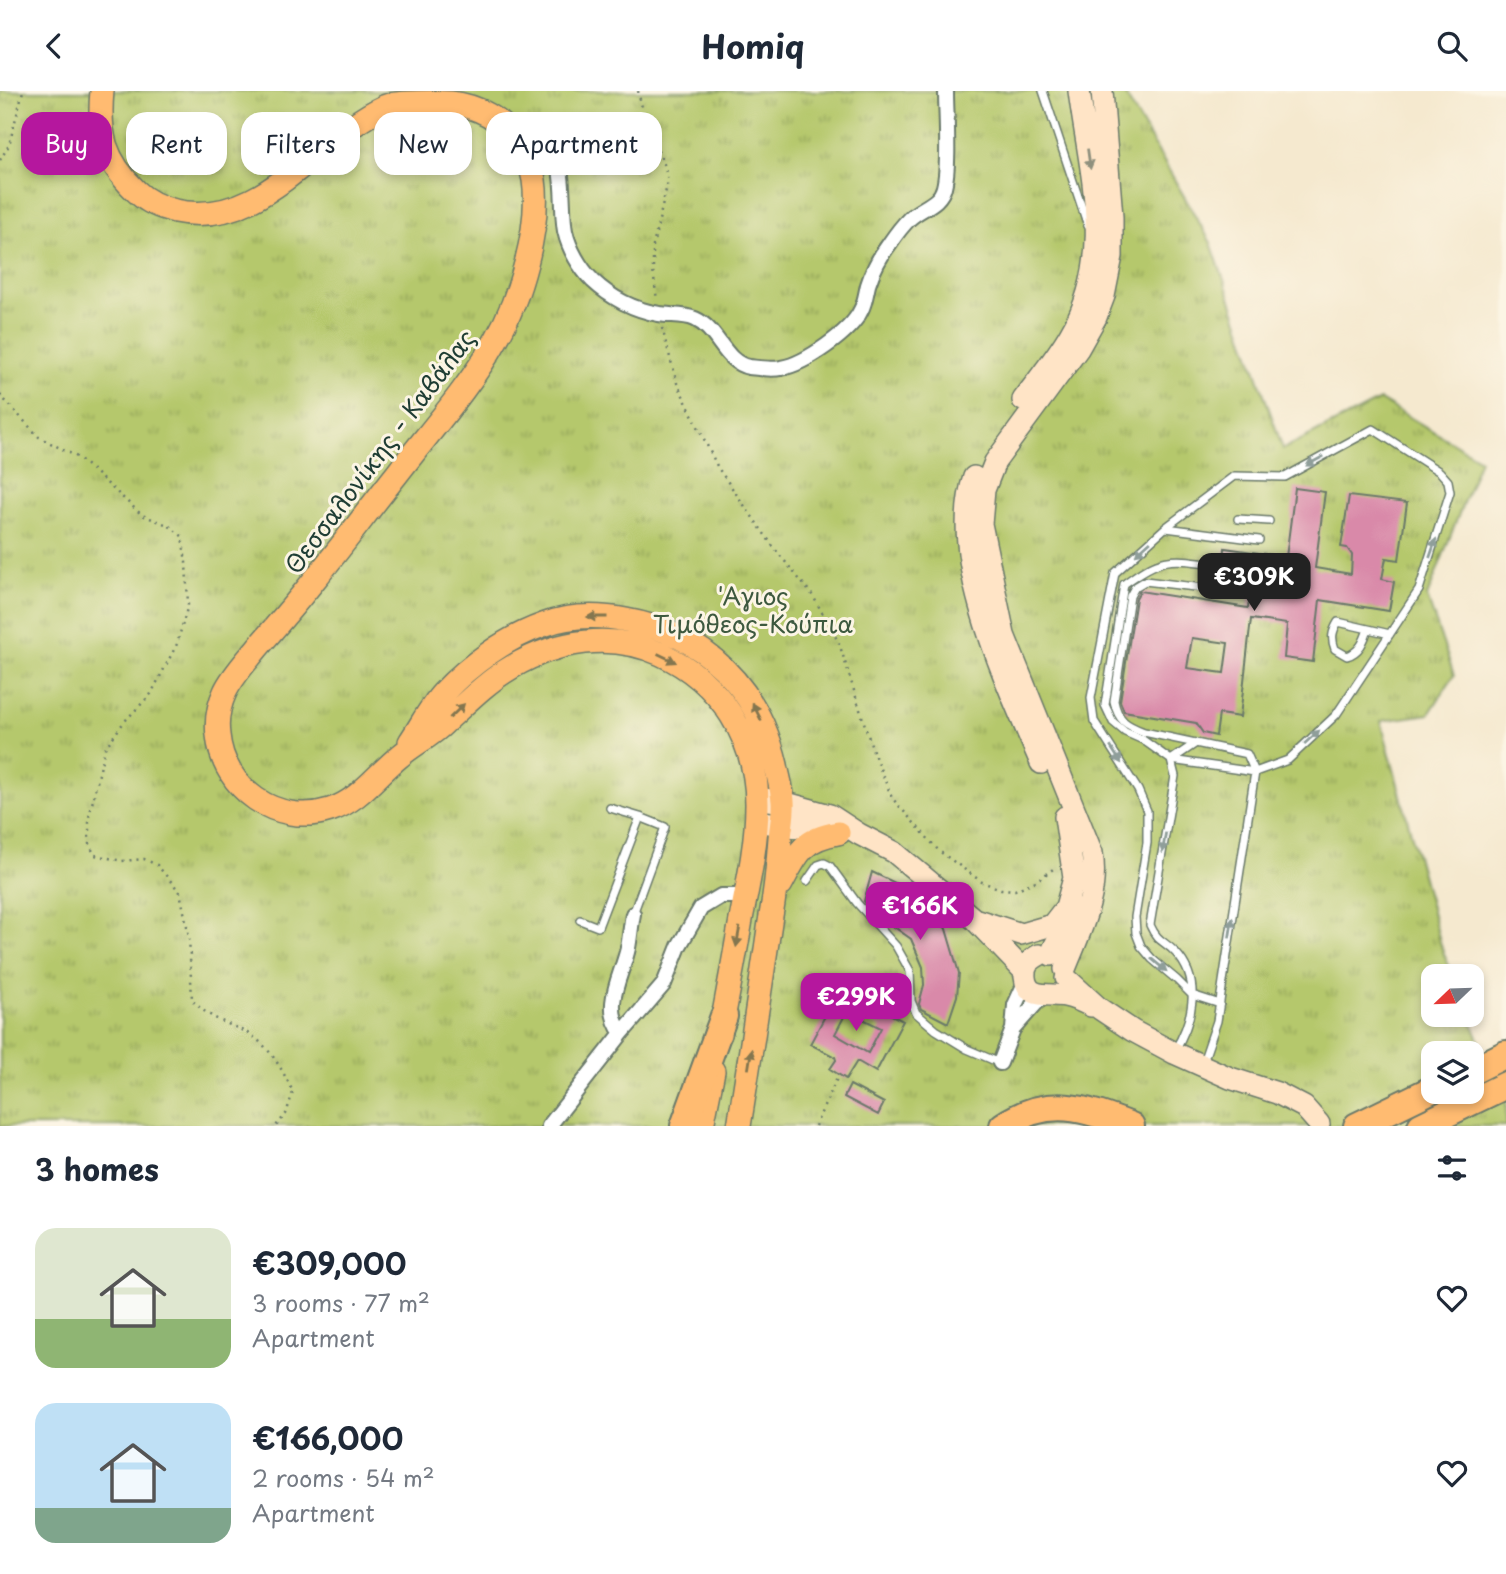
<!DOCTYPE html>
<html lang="en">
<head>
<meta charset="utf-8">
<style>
  :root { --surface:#fff; --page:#f6f6f7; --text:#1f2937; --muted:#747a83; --accent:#b5179e }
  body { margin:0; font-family:"Playpen Sans",sans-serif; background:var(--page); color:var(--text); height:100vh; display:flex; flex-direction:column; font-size:26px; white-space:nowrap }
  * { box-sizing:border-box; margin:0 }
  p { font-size:23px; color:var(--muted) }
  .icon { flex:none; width:38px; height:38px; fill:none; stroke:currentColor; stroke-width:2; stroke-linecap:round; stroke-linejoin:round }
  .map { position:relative; height:1035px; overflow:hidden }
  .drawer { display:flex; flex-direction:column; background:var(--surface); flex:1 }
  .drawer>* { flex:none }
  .hud { position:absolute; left:21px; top:21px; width:700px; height:63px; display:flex; gap:14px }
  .needle { width:46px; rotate:247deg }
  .fabs { position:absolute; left:1421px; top:873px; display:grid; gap:14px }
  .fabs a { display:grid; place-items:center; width:63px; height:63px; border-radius:14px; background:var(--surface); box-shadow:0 4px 10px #0003; font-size:35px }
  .price { position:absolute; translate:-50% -60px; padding:0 16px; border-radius:14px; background:var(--accent); color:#fff; font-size:23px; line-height:46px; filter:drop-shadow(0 2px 4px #0008) }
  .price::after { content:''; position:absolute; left:50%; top:42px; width:21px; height:16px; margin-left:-10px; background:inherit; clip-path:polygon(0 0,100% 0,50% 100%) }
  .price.selected { background:#222; color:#fff }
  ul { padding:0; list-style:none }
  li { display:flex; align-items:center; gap:21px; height:175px; padding:0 35px }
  li span { display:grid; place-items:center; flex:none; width:196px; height:140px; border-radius:21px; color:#555 }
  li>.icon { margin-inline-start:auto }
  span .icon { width:84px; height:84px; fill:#fffc; stroke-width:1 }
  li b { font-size:30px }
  h2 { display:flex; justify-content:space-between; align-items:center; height:84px; padding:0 35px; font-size:30px }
  .tag { padding:0 24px; border-radius:21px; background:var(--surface); box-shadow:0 4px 10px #0003; font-size:24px; line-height:63px }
  .tag.selected { background:var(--accent); color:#fff }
  header { display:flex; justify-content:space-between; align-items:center; height:91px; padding:0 35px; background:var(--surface); font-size:32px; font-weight:700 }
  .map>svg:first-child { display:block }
  .park { fill:url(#park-tufts); stroke:#6a8250; stroke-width:2; fill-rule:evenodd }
  .building { fill:#d989a9; fill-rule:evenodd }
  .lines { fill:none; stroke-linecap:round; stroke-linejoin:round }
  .lane-casing { stroke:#6a796a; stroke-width:10 }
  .street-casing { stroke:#6a796a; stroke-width:18 }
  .secondary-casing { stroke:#6a796a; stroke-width:24 }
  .primary-casing { stroke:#6a796a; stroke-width:26 }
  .highway-casing { stroke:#6a796a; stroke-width:30 }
  .path { stroke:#6a796a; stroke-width:2.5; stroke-dasharray:2 5; stroke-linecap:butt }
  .lane { stroke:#fff; stroke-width:7 }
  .street { stroke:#fff; stroke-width:14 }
  .secondary { stroke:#ffe4c6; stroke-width:21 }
  .primary { stroke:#ffbb71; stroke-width:23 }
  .highway { stroke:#ffbb71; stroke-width:26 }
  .oneway { fill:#8f907d }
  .oneway2 { fill:#8f9e9a }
  .oneway3 { fill:#84764f }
  .labels { text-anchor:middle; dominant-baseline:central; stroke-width:6; stroke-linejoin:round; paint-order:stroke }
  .street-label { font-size:24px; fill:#1f3d34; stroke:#fcf5e5 }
  .park-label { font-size:24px; fill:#3d593f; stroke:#fcf5e5 }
</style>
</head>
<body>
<header><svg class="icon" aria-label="back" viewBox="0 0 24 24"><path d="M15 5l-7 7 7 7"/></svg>Homiq<svg class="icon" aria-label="search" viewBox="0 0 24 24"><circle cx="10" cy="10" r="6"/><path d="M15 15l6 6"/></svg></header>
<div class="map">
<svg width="1506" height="1035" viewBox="0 0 1506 1035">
  <defs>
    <pattern id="park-tufts" width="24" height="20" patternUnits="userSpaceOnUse" patternTransform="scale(1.75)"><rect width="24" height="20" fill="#b5c86c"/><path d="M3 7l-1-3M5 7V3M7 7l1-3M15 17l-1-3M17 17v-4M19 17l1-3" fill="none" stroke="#93a45a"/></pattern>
  </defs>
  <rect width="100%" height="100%" fill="#fcf5e5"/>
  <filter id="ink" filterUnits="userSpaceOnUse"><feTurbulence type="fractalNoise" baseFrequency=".0143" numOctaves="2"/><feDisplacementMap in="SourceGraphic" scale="14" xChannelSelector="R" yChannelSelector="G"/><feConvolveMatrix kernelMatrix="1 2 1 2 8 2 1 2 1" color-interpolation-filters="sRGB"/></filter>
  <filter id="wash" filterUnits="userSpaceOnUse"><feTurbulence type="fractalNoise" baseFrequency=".00686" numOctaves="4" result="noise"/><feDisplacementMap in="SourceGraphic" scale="28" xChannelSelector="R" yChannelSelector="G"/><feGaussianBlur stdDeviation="1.57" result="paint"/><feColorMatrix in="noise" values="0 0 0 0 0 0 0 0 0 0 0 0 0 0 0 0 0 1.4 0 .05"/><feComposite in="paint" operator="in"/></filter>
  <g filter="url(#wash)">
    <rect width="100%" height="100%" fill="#f5e9cf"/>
    <path class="park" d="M 0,0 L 1123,0 L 1211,152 L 1283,358 L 1380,309 L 1480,368 L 1427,506 L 1454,584 L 1429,623 L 1381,630 L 1442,858 L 1453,885 L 1433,886 L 1433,924 L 1469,924 L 1500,1002 L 1506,1010 L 1506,1035 L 0,1035 ZM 1433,962 L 1472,962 L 1472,1001 L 1433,1001 Z"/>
    <g id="blocks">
      <path class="building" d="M 1295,397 L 1325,401 L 1315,477 L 1351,483 L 1352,464 L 1347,457 L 1341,456 L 1349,405 L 1407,412 L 1399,469 L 1386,467 L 1382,488 L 1394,491 L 1389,520 L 1320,509 L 1313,571 L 1284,567 L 1287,533 L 1251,528 L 1240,626 L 1219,623 L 1216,645 L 1203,642 L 1196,632 L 1124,620 L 1120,610 L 1136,507 L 1140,500 L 1248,517 L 1252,491 L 1223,487 L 1225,457 L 1286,466 ZM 1192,547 L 1228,552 L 1224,582 L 1187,577 Z
        M 872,781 L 906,797 L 934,819 L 946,838 L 959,882 L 957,905 L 948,932 L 921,918 L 919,913 L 924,894 L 923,876 L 911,848 L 873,821 L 864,810 Z
        M 840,897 L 903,930 L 876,981 L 857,970 L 846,988 L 830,978 L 836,969 L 835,966 L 810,953 ZM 847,920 L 881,937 L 868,962 L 835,943 Z
        M 850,994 L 884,1012 L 878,1024 L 844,1006 Z"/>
    </g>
  </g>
  <g filter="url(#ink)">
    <use href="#blocks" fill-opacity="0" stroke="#6a796a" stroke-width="2"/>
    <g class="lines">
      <g class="lane-casing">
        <path id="lane" d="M 1043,0 L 1088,135
          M 1238,428 L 1269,430
          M 1166,437 L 1259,449
          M 1368,538 C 1364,550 1360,561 1347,565 L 1335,558 C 1331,547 1332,541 1338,531 L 1390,543
          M 1196,652 L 1171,669 L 1255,681 L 1288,669 L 1336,624 L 1419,499 L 1450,401 L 1448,390 L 1440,381 L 1373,338 L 1285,386 L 1234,385 L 1165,437 L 1115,482 L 1091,607 L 1094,630 L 1138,699 L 1147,720 L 1147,752 L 1135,826 L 1136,842 L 1141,855 L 1152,868 L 1177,889 L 1192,904 L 1220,913
          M 610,717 L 640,726
          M 807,790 L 818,774 L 824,772 L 830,775 L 857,812 L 896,855 L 910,880 L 911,910 L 916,922 L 936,939 L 967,958 L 1000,972
          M 580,829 L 598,836 L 640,726 L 665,736 L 633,823
          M 1175,959 C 1193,929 1202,890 1176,862 C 1164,849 1158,852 1150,834 L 1175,685 L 1171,669 L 1143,649 L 1125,641 L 1113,631 L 1105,614 L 1124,493 C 1162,465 1169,467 1214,473 L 1217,479 L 1217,492 L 1212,498 L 1145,490 L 1135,496 L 1130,505 L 1114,610 C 1118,630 1126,634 1144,641 L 1247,663 L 1255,681 L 1217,930 L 1203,971"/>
      </g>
      <g class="street-casing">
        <path id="street" d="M 536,48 L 545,49 C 568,67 560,114 565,140 C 569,158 580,177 593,190 C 611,207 635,219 659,223 C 671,225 684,223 695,228 C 718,238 724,272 749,276 C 759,277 771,279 781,277 C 805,273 851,241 861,219 C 865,212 866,202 868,194 C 873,178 880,165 890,152 C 896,143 903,134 910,127 C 922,116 940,113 944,96 C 950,74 946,24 946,0
          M 633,823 C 631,834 630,846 628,857 C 622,885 601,916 622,942 L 664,893 L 679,855 L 701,817 L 721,805 L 746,805
          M 1013,938 L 1037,911 L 1048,904
          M 1000,972 L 1013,938 L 1015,914 L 1025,892
          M 549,1035 L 622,942"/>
      </g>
      <g class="secondary-casing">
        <path id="secondary" d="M 1023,309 C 1039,287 1057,266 1070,243 C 1116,165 1090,83 1079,0
          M 974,386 C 946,468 1009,597 1041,672
          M 757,707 L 783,711 L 830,724 L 859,743 L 894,761 L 974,828 L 1024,880
          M 756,730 L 840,742
          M 977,829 L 1021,843 L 1052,834 L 1066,816 L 1074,787 L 1065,726
          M 1039,864 C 1030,869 1024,874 1025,886 C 1027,909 1049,902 1065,905 C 1074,907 1083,911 1091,915
          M 1051,864 C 1056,847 1069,835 1076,818
          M 1065,878 C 1080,840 1099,804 1092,762 L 1004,544 L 981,433 L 984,399 L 995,371 L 1078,258 L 1096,226 L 1104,205 L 1112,165 L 1112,126 L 1102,0
          M 1066,887 L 1100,918 L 1133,940 L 1174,962 L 1230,987 L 1277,1002 L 1304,1016 L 1319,1033"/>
      </g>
      <g class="primary-casing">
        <path id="primary" d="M 102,0 C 98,43 104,69 136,100 C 147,111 159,116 175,120 C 263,139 314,48 386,15 C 393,11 440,11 451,12 C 478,15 501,28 516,49 C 525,61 532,75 534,89 C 541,136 519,209 496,249 C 469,297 430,340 397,383 C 369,418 343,454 315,488 C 297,511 277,534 258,556 C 247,570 233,584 225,601 C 219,614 216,629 218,644 C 223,698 277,736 330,719 C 359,710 377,683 400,665 C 414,653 431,645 444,632 C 466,612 486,591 512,576 C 558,549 612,541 661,563 C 720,590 757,648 757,713 C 757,750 749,788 742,823 C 735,863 728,903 720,943
          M 410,651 C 421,635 430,616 443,602 C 469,574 506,547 543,534 C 569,524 599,524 626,529 C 705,543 758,597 776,674 C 778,685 782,698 783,710 C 784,722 781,735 780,747 C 778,775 775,803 770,831 C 760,899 750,967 739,1035
          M 781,793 C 797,763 802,748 838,742
          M 702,1035 L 713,980"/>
      </g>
      <g class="highway-casing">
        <path id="highway" d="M 1472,980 L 1506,963
          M 684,1035 L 724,925
          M 1003,1035 C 1049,1004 1084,1017 1131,1035
          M 1357,1035 L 1433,998
          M 1421,1035 L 1506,994"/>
      </g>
      <path class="path" d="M 638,0 L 647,37 L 664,73 L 668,90 L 653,155 L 653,180 L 657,209
        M 0,69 L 9,54 L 23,0
        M 662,237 L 677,292 L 718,377 L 775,458 L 813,505 L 839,552 L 874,663 L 892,707 L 939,760 L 982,791 L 1001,798 L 1015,799 L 1036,790 L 1056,776
        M 0,304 L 39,346 L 79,367 L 142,424 L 168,434 L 182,445 L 186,471 L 188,514 L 177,553 L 151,603 L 124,631 L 105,657 L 89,726 L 89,753 L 95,764 L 122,770 L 144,768 L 157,774 L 180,801 L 189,845 L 192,909 C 212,930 225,930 249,943 C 270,955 283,980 293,1001 L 286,1023 L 276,1035
        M 815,1035 L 839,983"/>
      <use href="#lane" class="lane"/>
      <use href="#street" class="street"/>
      <use href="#secondary" class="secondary"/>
      <use href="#primary" class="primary"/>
      <use href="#highway" class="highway"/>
    </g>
    <defs><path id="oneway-solid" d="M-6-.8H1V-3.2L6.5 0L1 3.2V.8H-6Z" transform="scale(1.75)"/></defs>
    <use class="oneway" href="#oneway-solid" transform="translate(1089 68) rotate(82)"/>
    <g class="oneway2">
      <use href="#oneway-solid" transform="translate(1315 370) rotate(151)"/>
      <use href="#oneway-solid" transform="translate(1143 457) rotate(138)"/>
      <use href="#oneway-solid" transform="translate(1433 457) rotate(-71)"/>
      <use href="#oneway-solid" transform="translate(1312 646) rotate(-42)"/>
      <use href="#oneway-solid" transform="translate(1116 664) rotate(57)"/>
      <use href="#oneway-solid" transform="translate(1164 752) rotate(99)"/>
      <use href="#oneway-solid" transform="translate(1231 837) rotate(-81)"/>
      <use href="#oneway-solid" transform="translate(1159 874) rotate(40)"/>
    </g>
    <g class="oneway3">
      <use href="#oneway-solid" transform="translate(597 526) rotate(-180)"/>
      <use href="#oneway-solid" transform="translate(667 567) rotate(26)"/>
      <use href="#oneway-solid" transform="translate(457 620) rotate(-44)"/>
      <use href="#oneway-solid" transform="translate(757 621) rotate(-117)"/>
      <use href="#oneway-solid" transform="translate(738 846) rotate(100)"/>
      <use href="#oneway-solid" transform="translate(750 968) rotate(-81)"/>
    </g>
  </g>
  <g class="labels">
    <g class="street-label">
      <text transform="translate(379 360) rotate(-53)">Θεσσαλονίκης - Καβάλας</text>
    </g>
    <g class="park-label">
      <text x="753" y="504">'Αγιος<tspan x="753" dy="28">Τιμόθεος-Κούπια</tspan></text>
    </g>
  </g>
</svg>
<div class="fabs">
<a><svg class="needle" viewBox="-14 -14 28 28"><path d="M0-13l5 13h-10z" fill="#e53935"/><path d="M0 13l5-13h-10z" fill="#747a83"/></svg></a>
<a><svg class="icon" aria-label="layers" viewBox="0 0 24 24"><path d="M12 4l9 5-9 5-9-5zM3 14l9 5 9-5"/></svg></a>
</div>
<b class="price selected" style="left:1254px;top:522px">€309K</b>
<b class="price" style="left:920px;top:851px">€166K</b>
<b class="price" style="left:856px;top:942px">€299K</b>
<div class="hud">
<a class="tag selected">Buy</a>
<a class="tag">Rent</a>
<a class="tag">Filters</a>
<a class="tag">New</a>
<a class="tag">Apartment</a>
</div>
</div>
<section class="drawer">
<h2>3 homes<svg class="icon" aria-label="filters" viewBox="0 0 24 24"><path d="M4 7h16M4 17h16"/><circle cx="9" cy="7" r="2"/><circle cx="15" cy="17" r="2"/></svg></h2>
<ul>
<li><span style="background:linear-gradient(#dfe7d0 65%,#8fb573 0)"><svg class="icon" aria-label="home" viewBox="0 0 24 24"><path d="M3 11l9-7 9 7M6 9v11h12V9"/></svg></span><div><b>€309,000</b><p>3 rooms · 77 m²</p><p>Apartment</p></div><svg class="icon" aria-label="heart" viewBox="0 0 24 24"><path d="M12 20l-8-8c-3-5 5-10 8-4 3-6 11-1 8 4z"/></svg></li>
<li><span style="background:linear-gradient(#bfe0f5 75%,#7fa58c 0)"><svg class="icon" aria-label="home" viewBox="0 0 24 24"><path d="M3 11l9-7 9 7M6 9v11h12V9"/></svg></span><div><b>€166,000</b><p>2 rooms · 54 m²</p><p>Apartment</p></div><svg class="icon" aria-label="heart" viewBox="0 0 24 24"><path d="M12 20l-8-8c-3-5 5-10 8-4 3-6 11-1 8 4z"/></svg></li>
</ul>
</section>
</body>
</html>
